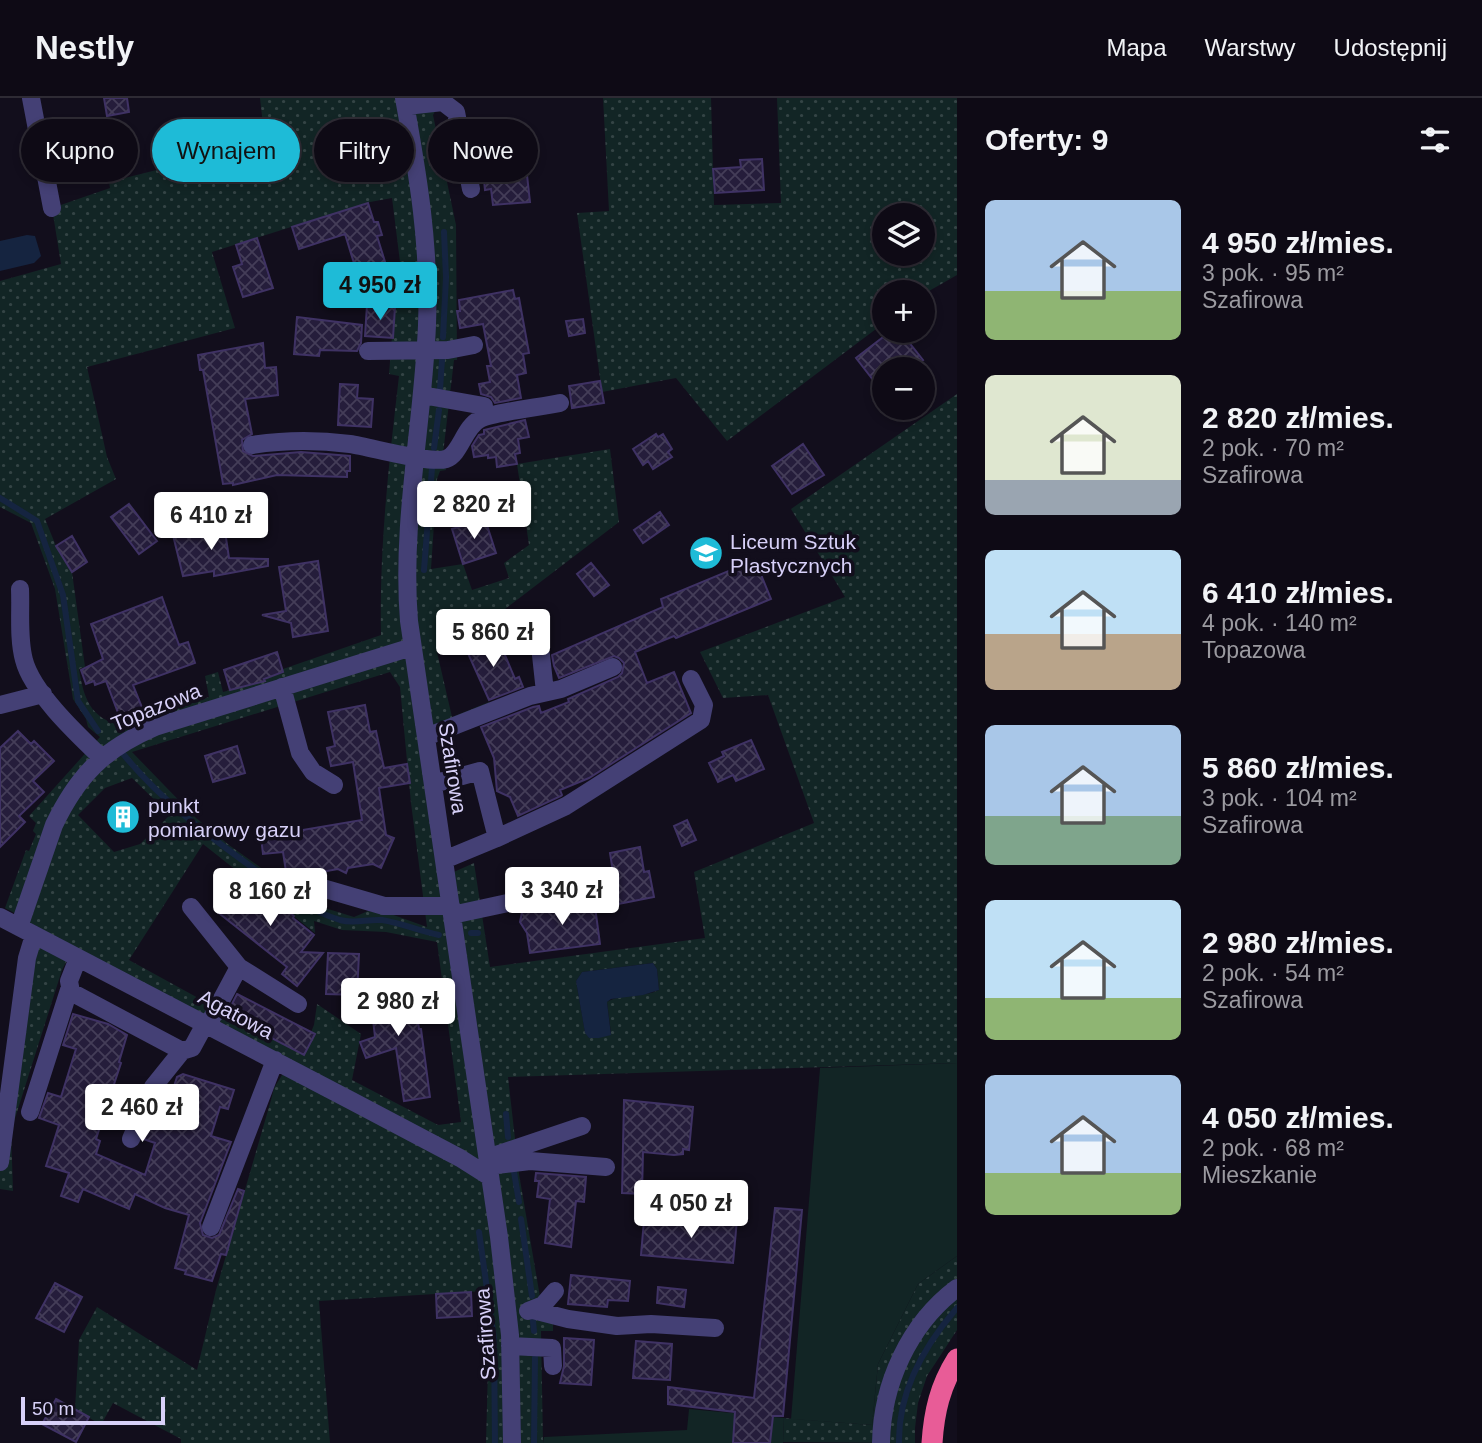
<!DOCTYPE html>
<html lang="pl">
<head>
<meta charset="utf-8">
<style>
  :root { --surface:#0e0a15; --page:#1c1822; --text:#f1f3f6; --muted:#9b9aa0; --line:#2e2b34; --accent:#1ebbd7 }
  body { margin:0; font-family:Arial,sans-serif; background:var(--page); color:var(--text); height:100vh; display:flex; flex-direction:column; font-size:26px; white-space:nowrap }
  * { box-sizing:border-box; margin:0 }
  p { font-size:23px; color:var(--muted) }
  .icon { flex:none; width:38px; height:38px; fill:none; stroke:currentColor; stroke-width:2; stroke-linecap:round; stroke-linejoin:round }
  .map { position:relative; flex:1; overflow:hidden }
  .drawer { display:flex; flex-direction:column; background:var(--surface); width:525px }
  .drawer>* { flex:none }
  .top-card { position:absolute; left:21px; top:21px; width:665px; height:63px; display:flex; gap:14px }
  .buttons { position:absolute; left:872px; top:105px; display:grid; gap:14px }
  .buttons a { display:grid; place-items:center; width:63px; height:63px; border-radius:50%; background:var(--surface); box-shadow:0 4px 10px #0003,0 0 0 2px var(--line); font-size:35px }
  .scale { position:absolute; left:21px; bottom:18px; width:144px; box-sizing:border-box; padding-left:7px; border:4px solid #d7d0f8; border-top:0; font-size:19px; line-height:24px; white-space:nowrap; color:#d7d0f8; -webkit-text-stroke:5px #120e1c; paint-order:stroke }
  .price { position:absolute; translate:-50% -60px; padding:0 16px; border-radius:7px; background:#fff; color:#222; font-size:23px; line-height:46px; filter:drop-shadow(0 2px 4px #0008) }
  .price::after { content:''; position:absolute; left:50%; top:42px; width:21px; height:16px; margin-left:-10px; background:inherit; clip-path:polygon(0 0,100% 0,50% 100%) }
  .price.current { background:var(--accent); color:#111 }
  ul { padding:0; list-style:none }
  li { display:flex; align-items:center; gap:21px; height:175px; padding:0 28px }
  li span { display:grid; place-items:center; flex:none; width:196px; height:140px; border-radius:10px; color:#555 }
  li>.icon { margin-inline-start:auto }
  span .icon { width:84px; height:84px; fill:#fffc; stroke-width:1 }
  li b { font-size:30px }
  h2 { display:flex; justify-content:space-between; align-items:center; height:84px; padding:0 28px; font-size:30px }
  .chip { padding:0 24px; border-radius:32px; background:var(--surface); box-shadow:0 4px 10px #0003,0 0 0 2px var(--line); font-size:24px; line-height:63px }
  .chip.current { background:var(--accent); color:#111 }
  header { display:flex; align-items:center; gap:42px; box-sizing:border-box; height:98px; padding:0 35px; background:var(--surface); border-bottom:2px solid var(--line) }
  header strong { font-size:33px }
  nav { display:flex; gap:38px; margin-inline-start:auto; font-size:24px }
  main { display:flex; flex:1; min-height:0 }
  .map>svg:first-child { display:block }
  .grass { fill:url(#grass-dots); fill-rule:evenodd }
  .garden { fill:#122525 }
  .water { fill:#152440 }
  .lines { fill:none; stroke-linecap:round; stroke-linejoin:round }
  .stream { stroke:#152440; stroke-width:6 }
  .building { fill:url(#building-cross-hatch); stroke:#3f3264; stroke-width:2 }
  .minor { stroke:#444075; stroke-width:18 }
  .highway { stroke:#e85c97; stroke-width:21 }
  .labels { text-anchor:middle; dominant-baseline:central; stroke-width:7; stroke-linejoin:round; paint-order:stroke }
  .poi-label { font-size:21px; fill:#d7d0f8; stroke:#120e1c; text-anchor:start }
  .street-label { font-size:21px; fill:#d7d0f8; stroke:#120e1c }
</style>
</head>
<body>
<header>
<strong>Nestly</strong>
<nav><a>Mapa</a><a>Warstwy</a><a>Udostępnij</a></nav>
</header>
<main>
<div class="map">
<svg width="957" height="1345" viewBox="0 0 957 1345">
  <defs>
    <pattern id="grass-dots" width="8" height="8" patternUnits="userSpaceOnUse" patternTransform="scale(1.75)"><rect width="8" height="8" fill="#122525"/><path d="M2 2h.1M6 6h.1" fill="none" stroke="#344445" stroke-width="1.8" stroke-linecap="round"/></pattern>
    <pattern id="building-cross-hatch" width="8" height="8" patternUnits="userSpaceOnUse" patternTransform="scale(1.75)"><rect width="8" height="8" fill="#251d3b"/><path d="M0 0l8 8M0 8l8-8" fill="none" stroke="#443d58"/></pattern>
  </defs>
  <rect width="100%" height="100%" fill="#120e1c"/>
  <path class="grass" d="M 260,0 L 429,0 L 437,10 L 433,17 L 456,127 L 457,262 L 454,262 L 443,356 L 446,372 L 440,373 L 437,381 L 431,471 L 463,466 L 472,492 L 509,480 L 504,465 L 529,447 L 517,366 L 610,351 L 619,424 L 492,521 L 437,554 L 452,619 L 489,604 L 493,613 L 426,640 L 447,777 L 474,765 L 490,869 L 705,840 L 694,774 L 814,725 L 768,597 L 723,600 L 700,554 L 845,499 L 791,411 L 957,296 L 957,965 L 508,979 L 519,1076 L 540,1199 L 553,1218 L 553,1233 L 541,1233 L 543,1345 L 486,1345 L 489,1231 L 485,1193 L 319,1203 L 330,1345 L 181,1345 L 181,1341 L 113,1305 L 101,1327 L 75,1311 L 79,1242 L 97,1209 L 197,1272 L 216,1192 L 271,1002 L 274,990 L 287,969 L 70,856 L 62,872 L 11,1033 L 13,1093 L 0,1091 L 0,1064 L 27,860 L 22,819 L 5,810 L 26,752 L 29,753 L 36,736 L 33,733 L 36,725 L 29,718 L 100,639 L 88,629 L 86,621 L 73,601 L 55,491 L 31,425 L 0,409 L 0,183 L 61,166 L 52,110 L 110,90 L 109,84 L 196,62 L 264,36 ZM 392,100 L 401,172 L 400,201 L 395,201 L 389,276 L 399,278 C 389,364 379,450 381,537 L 283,571 L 283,575 L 264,581 L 265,583 L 223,594 L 218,574 L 205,578 L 209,599 L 122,628 C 90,620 84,601 79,571 L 85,569 L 72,474 L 56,448 L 45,421 L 116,381 L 107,359 L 87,269 L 235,230 L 212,154 L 370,104 ZM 390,574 L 400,589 L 411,705 L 427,829 L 388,815 L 368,813 L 354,819 L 312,806 L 229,747 L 196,720 L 132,654 ZM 132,680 L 170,717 L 140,746 L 114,754 L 78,717 L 105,690 ZM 203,746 L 315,835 L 314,823 L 342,832 L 386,834 L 437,844 L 461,1024 L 438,1027 L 352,982 L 361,936 L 317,906 L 314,927 L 311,934 L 314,936 L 231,918 L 129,862 ZM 653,865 L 657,871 L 659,892 C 643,900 622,895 607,904 L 611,935 L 589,940 L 585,934 L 576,883 L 582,874 Z
    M 603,0 L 711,0 L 714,107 L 781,105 L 777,0 L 957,0 L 957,177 L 922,197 L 922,194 L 884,194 L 884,225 L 727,343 L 676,280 L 602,294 L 577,115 L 609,113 ZM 884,117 L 922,117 L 922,156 L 884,156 Z
    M 957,1158 L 957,1232 L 927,1278 L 918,1305 L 915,1330 L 915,1345 L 783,1344 L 784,1320 L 872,1327 L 878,1266 L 918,1186 Z"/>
  <path class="garden" d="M 957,965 L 957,1158 L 918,1186 L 878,1266 L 872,1327 L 791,1321 L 820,970 Z
    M 689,1311 L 784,1320 L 783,1345 L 543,1345 L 544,1339 L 687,1332 Z"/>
  <path class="water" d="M 27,137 L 35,138 L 41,158 L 34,165 L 0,173 L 0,143 Z
    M 653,865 L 657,871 L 659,892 L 643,897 L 611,901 L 607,904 L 611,937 L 599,940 L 589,940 L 585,935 L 576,883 L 582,874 Z"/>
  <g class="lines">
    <path class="stream" d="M 443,239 L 446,179 L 444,134
      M 440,291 L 442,262
      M 434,350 L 439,312
      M 0,400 L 37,423 L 63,497 L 78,603 L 98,633
      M 424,472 L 432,370
      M 124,657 C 161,702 206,736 253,770 C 284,792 302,810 340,822 C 354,826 367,821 382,822 C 401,825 420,833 439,837
      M 471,835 L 478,835
      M 506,1016 L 508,1039
      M 514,1074 L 519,1104
      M 521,1121 L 532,1198
      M 479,1134 L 494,1241 L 495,1345
      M 533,1223 L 534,1233
      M 534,1345 L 535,1259
      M 899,1345 C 898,1294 924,1248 957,1210"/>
  </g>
  <path class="building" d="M 104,0 L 127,0 L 129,14 L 107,18 Z
    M 525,59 L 530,104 L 493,107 L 491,91 L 485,92 L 482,63 Z
    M 762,61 L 764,92 L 715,95 L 713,71 L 741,69 L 740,62 Z
    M 368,105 L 374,124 L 378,124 L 382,137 L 377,138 L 386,167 L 357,175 L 345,136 L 299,151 L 292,129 Z
    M 257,140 L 273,190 L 243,199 L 233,169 L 242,166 L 236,147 Z
    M 513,192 L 515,201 L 519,200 L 529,255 L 523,256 L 526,275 L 517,277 L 521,300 L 495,305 L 491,299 L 481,296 L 479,286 L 490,284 L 487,268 L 491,268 L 483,226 L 460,230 L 457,213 L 460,213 L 459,202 Z
    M 367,207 L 395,209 L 393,240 L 365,238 Z
    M 297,219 L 362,227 L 361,245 L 357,253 L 320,252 L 319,258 L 294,256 Z
    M 583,221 L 585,235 L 569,238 L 566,223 Z
    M 891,233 L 900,233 L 923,262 L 911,271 L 884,271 L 884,296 L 856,260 Z
    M 263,245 L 265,270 L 276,269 L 278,297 L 245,301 L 252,336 L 242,342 L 243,353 L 253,358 L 301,354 L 350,358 L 350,373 L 347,373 L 347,379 L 277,377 L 233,387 L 233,385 L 223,386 L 203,272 L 200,272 L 198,257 Z
    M 600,283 L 604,305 L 572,310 L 569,288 Z
    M 340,286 L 358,287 L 357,300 L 373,301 L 371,329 L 338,327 Z
    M 525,322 L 529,339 L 518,341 L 520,355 L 515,356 L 517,366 L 497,369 L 496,359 L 488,360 L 488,357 L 474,359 L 472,348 L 479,337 L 484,336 L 484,332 Z
    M 656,336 L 658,339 L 663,336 L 672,351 L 668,354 L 672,359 L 653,371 L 648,363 L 643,367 L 633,351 Z
    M 803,346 L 824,377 L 792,396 L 772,368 Z
    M 129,406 L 157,443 L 139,456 L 111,419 Z
    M 660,414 L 669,427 L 643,445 L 634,432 Z
    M 223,420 L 229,460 L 268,461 L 268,468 L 214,478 L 214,473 L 183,478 L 173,437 L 207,431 L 205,423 Z
    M 485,421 L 496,455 L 463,466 L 452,431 Z
    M 72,438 L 87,464 L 72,474 L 56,448 Z
    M 755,462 L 771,501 L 676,540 L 674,538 L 635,554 L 647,585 L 674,574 L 691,615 L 589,680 L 560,692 L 562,697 L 561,698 L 518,718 L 510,699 L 497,693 L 494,660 L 481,629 L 533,609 L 539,608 L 541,615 L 569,604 L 568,601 L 618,579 L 622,575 L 624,565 L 619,560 L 614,558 L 559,580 L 554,568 L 552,557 L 663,509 L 661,501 Z
    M 318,463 L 328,533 L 293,539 L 291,525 L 262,517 L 286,513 L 279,469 Z
    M 591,465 L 609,487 L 594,498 L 577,476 Z
    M 162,499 L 179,547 L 188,544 L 195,565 L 133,587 L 143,612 L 120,620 L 106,583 L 95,587 L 94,583 L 86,586 L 81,572 L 103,561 L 91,526 Z
    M 497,538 L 515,581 L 519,579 L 523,589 L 489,602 L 466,551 Z
    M 277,554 L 283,574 L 264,581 L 265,583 L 230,592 L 224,572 Z
    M 365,607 L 370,634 L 376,633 L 384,670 L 407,666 L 410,685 L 379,690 L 386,737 L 394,740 L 381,770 L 373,766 L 348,770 L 346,775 L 338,771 L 287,780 L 283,754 L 263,756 L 261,739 L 362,722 L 353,664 L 331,668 L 327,650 L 335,648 L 328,614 Z
    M 18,633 L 31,646 L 34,643 L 54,663 L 33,683 L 44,694 L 19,718 L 25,724 L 0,749 L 0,650 Z
    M 751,642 L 764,671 L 736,683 L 733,677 L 718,684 L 709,665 L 724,658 L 722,654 Z
    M 237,648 L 245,675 L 213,684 L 205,658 Z
    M 687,722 L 696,742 L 682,748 L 674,728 Z
    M 640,749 L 644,774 L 649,773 L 654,799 L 618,806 L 610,755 Z
    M 242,777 L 294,818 L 293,820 L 314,837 L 301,854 L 323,855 L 297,888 L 282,876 L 287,869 L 215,812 Z
    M 594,801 L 600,846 L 530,855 L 527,835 L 520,824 L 522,814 Z
    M 328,855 L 359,856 L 357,897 L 326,896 Z
    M 404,887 L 410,918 L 417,917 L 419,931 L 421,931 L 430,999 L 404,1003 L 396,950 L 366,960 L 360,944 L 375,939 L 372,913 L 364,913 L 363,894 Z
    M 237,896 L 315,936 L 304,957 L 231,919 L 234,914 L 229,912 Z
    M 73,916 L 108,926 L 127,937 L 119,964 L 121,965 L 96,1041 L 100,1043 L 96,1056 L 145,1077 L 155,1045 L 143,1041 L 151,1023 L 162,1026 L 177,979 L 183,976 L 234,992 L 228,1011 L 220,1009 L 211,1038 L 231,1044 L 200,1125 L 203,1137 L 212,1140 L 219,1137 L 238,1091 L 244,1093 L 226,1157 L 221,1156 L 212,1183 L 185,1176 L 186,1173 L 175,1170 L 189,1117 L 165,1110 L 135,1096 L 129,1111 L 83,1091 L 78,1104 L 61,1098 L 69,1075 L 46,1068 L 59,1027 L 39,1020 L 48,995 L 61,999 L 76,951 L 63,947 Z
    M 624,1002 L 693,1009 L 689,1052 L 683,1051 L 683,1056 L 674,1057 L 643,1054 L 642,1096 L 622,1095 Z
    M 536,1075 L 586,1079 L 584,1104 L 576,1103 L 571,1149 L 545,1145 L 550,1101 L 537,1099 L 539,1083 L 535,1083 Z
    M 775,1110 L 802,1112 L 783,1318 L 773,1318 L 770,1345 L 733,1345 L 735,1314 L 668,1306 L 668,1289 L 754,1300 Z
    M 698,1118 L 737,1122 L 733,1165 L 641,1157 L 644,1122 L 697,1127 Z
    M 571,1177 L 630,1183 L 628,1203 L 608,1202 L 607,1209 L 568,1206 Z
    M 55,1185 L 82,1199 L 64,1234 L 36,1220 Z
    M 658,1189 L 686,1192 L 684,1209 L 657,1205 Z
    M 471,1194 L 472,1218 L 437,1220 L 436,1196 Z
    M 564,1240 L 594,1242 L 591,1287 L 560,1285 L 564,1268 Z
    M 636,1243 L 672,1246 L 670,1282 L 633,1280 Z
    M 56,1301 L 89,1319 L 76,1344 L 42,1326 Z"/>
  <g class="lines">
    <path class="minor" d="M 31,0 L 52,110
      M 404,0 C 418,77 430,148 427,227 C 423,326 401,424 409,523 L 499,1139 L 510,1237 L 512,1345
      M 406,8 L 443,4 L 456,14 L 471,91
      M 368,253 L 448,252 L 474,247
      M 422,297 L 484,308
      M 252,347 C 284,342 318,342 350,346 C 371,349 429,366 446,361 C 460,357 464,329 480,321 C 494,314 542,309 560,305
      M 20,491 C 21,514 18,540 24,562 C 32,594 78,637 102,660
      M 541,557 L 545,594
      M 282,589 L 300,655 L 313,674 L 334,687
      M 0,607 L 43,596
      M 426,639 L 530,598 L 561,591 L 613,569
      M 433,686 L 480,673 L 497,740 L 444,762
      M 497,740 L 566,708 L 701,622 L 704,607 L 691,581
      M 312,787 L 384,808 L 451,808
      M 191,809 L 239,869 L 298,906
      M 452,817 L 582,789
      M 0,819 L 350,1002 L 460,1060 L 490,1079
      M 19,829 L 54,727 C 78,677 104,651 155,629 L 412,549
      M 78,860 L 69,883 L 71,894 L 182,953 L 192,950 L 205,926
      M 208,927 L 239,869
      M 30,1014 L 69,892
      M 131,1041 L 153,989 L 182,953
      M 493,1058 L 582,1028
      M 0,1064 L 27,860 L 34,837
      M 488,1068 L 530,1063 L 606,1069
      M 211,1129 L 275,962
      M 533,1212 L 568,1221 L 617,1228 L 651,1226 L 715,1230
      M 528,1213 L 543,1207 L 555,1193
      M 510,1248 L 552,1250 L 553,1268
      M 881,1345 C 882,1286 909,1226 957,1190"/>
    <path class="highway" d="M 932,1345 C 934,1314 940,1288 957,1261"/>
  </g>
  <defs>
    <g id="school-disc" transform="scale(1.75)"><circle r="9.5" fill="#1ebbd7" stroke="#120e1c"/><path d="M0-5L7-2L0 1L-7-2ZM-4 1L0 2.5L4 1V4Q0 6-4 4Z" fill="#fff"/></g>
    <g id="building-disc" transform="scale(1.75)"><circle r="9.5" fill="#1ebbd7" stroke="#120e1c"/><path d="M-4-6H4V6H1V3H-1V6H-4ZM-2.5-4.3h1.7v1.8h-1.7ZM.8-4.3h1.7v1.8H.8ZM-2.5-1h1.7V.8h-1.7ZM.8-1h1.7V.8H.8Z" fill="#fff"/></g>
  </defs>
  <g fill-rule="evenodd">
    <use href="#school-disc" x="706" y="455"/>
    <use href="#building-disc" x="123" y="719"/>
  </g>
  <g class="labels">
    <g class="poi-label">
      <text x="730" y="443">Liceum Sztuk<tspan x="730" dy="24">Plastycznych</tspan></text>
      <text x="148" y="707">punkt<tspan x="148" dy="24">pomiarowy gazu</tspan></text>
    </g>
    <g class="street-label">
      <text transform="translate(156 609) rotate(-22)">Topazowa</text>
      <text transform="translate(453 670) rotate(81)">Szafirowa</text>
      <text transform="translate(236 916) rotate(28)">Agatowa</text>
      <text transform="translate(485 1236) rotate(-94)">Szafirowa</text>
    </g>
  </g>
</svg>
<div class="buttons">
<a><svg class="icon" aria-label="layers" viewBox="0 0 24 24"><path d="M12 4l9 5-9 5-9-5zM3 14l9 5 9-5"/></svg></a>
<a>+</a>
<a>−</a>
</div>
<div class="scale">50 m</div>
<b class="price current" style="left:380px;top:224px">4 950 zł</b>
<b class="price" style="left:474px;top:443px">2 820 zł</b>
<b class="price" style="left:211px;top:454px">6 410 zł</b>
<b class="price" style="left:493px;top:571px">5 860 zł</b>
<b class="price" style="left:562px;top:829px">3 340 zł</b>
<b class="price" style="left:270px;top:830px">8 160 zł</b>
<b class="price" style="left:398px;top:940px">2 980 zł</b>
<b class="price" style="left:142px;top:1046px">2 460 zł</b>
<b class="price" style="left:691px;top:1142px">4 050 zł</b>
<div class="top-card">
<a class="chip">Kupno</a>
<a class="chip current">Wynajem</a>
<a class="chip">Filtry</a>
<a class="chip">Nowe</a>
</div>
</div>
<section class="drawer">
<h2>Oferty: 9<svg class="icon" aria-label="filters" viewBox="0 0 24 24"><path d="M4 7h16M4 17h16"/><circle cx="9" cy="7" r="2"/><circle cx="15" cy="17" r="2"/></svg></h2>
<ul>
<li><span style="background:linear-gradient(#a9c7e8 65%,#8fb573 0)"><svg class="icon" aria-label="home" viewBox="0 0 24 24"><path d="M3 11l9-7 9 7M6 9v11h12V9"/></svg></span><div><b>4 950 zł/mies.</b><p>3 pok. · 95 m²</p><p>Szafirowa</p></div></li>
<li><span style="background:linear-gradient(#dfe7d0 75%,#9aa5b1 0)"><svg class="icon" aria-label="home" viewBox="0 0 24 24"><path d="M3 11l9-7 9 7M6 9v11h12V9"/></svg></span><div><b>2 820 zł/mies.</b><p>2 pok. · 70 m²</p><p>Szafirowa</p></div></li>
<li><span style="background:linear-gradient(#bfe0f5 60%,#b9a48a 0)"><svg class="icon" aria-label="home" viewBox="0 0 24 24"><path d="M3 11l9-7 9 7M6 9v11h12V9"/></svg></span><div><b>6 410 zł/mies.</b><p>4 pok. · 140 m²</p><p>Topazowa</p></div></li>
<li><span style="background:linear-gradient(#a9c7e8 65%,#7fa58c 0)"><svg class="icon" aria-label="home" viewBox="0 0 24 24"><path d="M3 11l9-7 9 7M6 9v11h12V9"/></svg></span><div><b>5 860 zł/mies.</b><p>3 pok. · 104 m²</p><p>Szafirowa</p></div></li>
<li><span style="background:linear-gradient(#bfe0f5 70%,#8fb573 0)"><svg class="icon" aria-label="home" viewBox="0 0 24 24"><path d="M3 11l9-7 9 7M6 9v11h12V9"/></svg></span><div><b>2 980 zł/mies.</b><p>2 pok. · 54 m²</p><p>Szafirowa</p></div></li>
<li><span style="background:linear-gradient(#a9c7e8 70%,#8fb573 0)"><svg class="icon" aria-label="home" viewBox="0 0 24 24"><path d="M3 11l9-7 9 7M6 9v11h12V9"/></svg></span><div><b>4 050 zł/mies.</b><p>2 pok. · 68 m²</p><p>Mieszkanie</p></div></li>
</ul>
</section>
</main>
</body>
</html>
